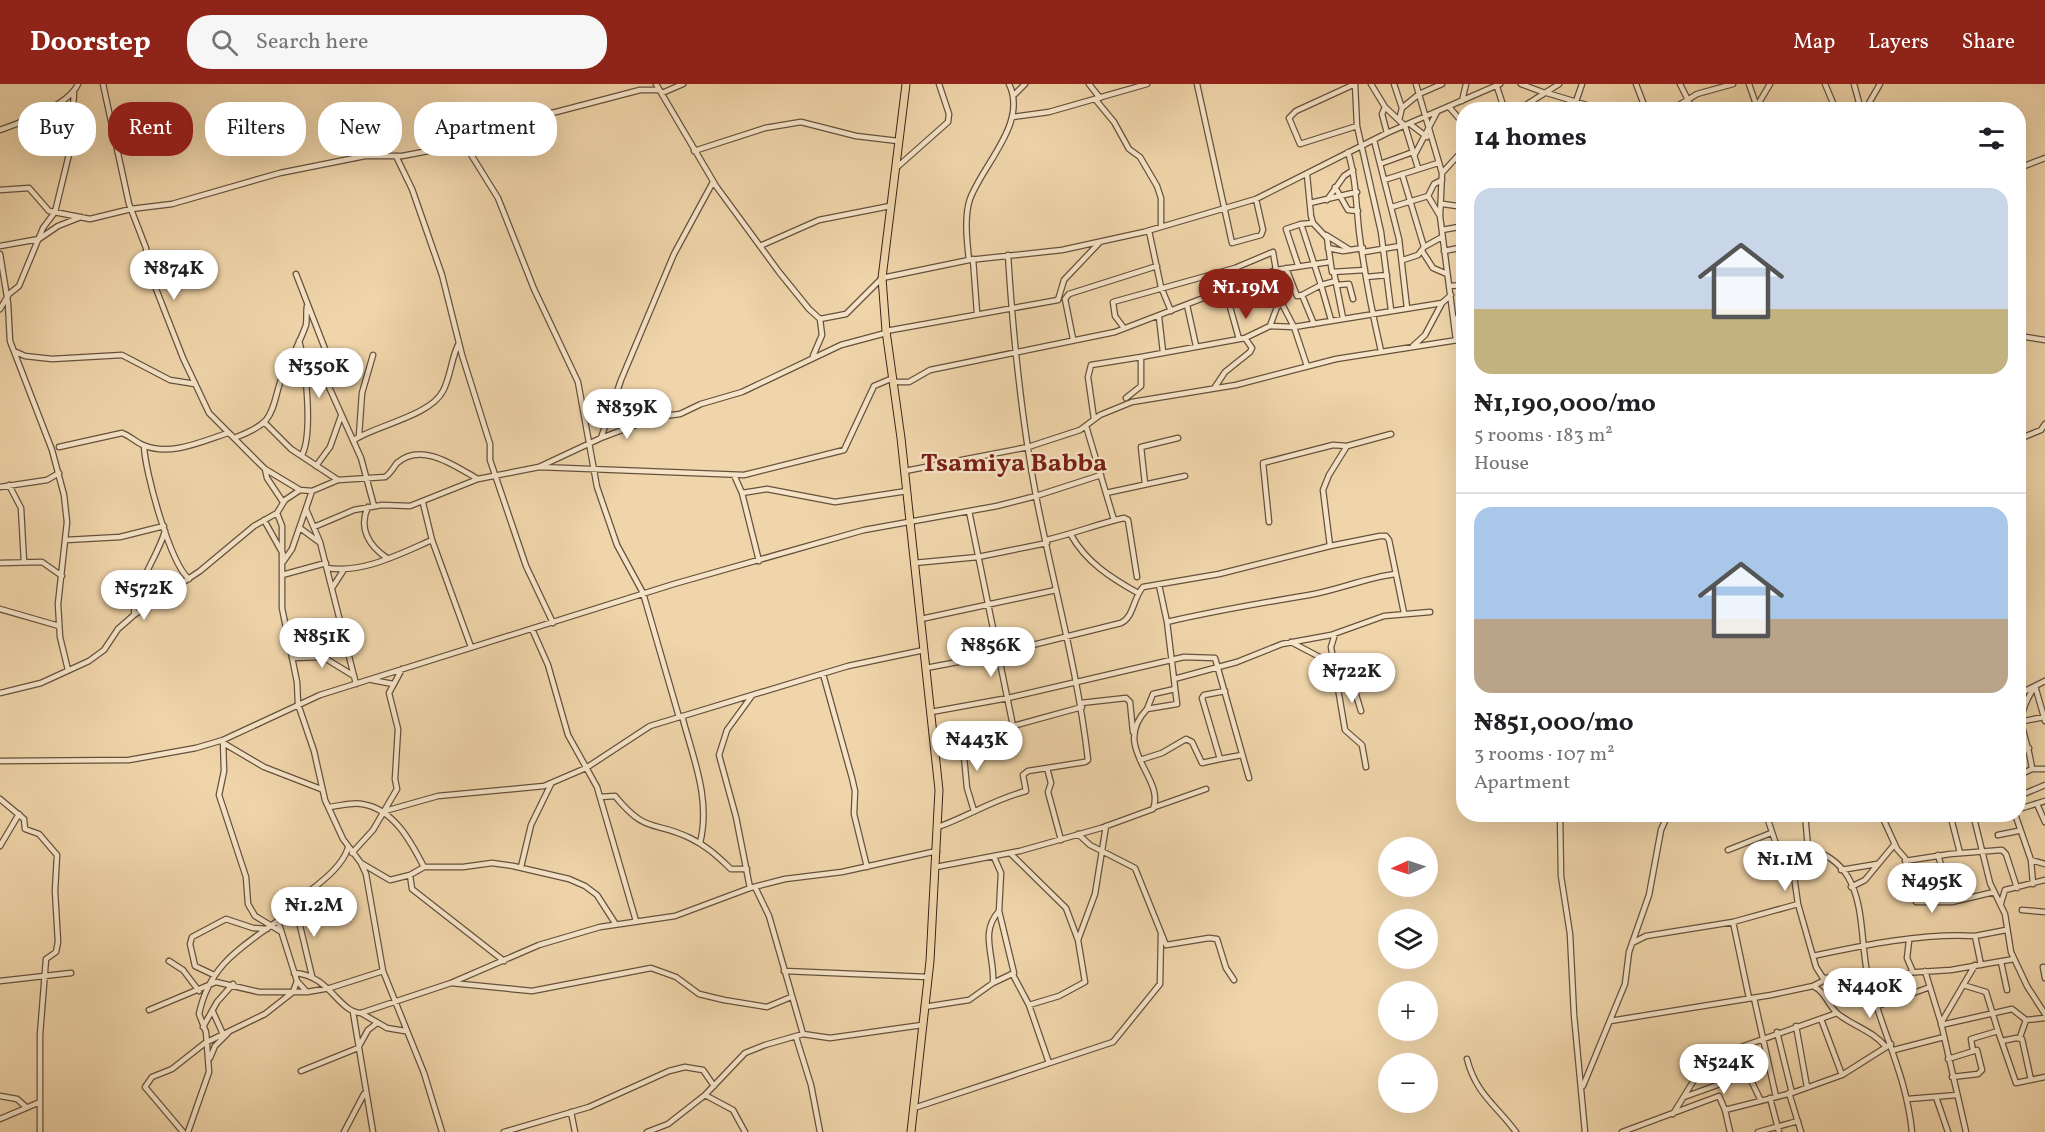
<!DOCTYPE html>
<html lang="en">
<head>
<meta charset="utf-8">
<style>
  :root { --surface:#fff; --page:#f6f6f6; --text:#202124; --muted:#757577; --line:#e0e0e0; --accent:#8f2418 }
  body { margin:0; font-family:Vollkorn,serif; background:var(--page); color:var(--text); height:100vh; display:flex; flex-direction:column; font-size:22px; white-space:nowrap }
  * { box-sizing:border-box; margin:0 }
  p { font-size:20px; color:var(--muted) }
  .icon { flex:none; width:33px; height:33px; fill:none; stroke:currentColor; stroke-width:2; stroke-linecap:round; stroke-linejoin:round }
  .map { position:relative; flex:1; overflow:hidden }
  .side { position:absolute; left:1456px; top:18px; width:570px; height:720px; display:flex; flex-direction:column; background:var(--surface); border-radius:24px; box-shadow:0 6px 24px #0002 }
  .side>* { flex:none }
  .banner { position:absolute; left:18px; top:18px; width:570px; height:54px; display:flex; gap:12px }
  .needle { width:39px; rotate:267deg }
  .buttons { position:absolute; left:1378px; top:753px; display:grid; gap:12px }
  .buttons a { display:grid; place-items:center; width:60px; height:60px; border-radius:50%; background:var(--surface); box-shadow:0 6px 24px #0002; font-size:30px }
  .price { position:absolute; translate:-50% -51px; padding:0 14px; border-radius:21px; background:#fff; color:#222; font-size:20px; line-height:39px; filter:drop-shadow(0 2px 3px #0008) }
  .price::after { content:''; position:absolute; left:50%; top:36px; width:18px; height:14px; margin-left:-9px; background:inherit; clip-path:polygon(0 0,100% 0,50% 100%) }
  .price.current { background:var(--accent); color:#fff }
  ul { padding:0; list-style:none }
  li { display:grid; align-content:center; gap:12px; height:318px; padding:0 18px }
  li+li { border-top:2px solid var(--line) }
  li span { display:grid; place-items:center; height:186px; border-radius:18px; color:#555 }
  li>.icon { margin-inline-start:auto }
  span .icon { width:108px; height:108px; fill:#fffc; stroke-width:1 }
  li b { font-size:26px }
  h2 { display:flex; justify-content:space-between; align-items:center; height:72px; padding:0 18px; font-size:26px }
  .tag { padding:0 21px; border-radius:24px; background:var(--surface); box-shadow:0 6px 24px #0002; font-size:21px; line-height:54px }
  .tag.current { background:var(--accent); color:#fff }
  header { display:flex; align-items:center; gap:36px; box-sizing:border-box; height:84px; padding:0 30px; background:var(--accent); color:#fff }
  header strong { font-size:28px }
  nav { display:flex; gap:33px; margin-inline-start:auto; font-size:21px }
  .search { width:420px; height:54px; background:var(--page); display:flex; align-items:center; gap:15px; box-sizing:border-box; padding:0 21px; border-radius:24px; color:var(--muted); font-size:22px }
  .map>svg:first-child { display:block }
  .lines { fill:none; stroke-linecap:round; stroke-linejoin:round }
  .street-casing { stroke:#66513d; stroke-width:7 }
  .primary-casing { stroke:#382519; stroke-width:9 }
  .street { stroke:#f5e4c8; stroke-width:4.5 }
  .primary { stroke:#f0d5aa; stroke-width:7 }
  .labels { text-anchor:middle; dominant-baseline:central; stroke-width:4.5; stroke-linejoin:round; paint-order:stroke }
  .quarter-label { font-size:26px; font-weight:bold; fill:#7a1f14; stroke:#f5e4c8 }
</style>
</head>
<body>
<header>
<strong>Doorstep</strong>
<div class="search"><svg class="icon" aria-label="search" viewBox="0 0 24 24"><circle cx="10" cy="10" r="6"/><path d="M15 15l6 6"/></svg>Search here</div>
<nav><a>Map</a><a>Layers</a><a>Share</a></nav>
</header>
<div class="map">
<svg width="2045" height="1048" viewBox="0 0 2045 1048">
  <rect width="100%" height="100%" fill="#f0d5aa"/>
  <filter id="stains"><feTurbulence type="fractalNoise" baseFrequency=".00333" numOctaves="4"/><feColorMatrix values="0 0 0 0 .2 0 0 0 0 .09 0 0 0 0 .02 0 0 0 .5 -.17"/></filter>
  <radialGradient id="worn" r=".72"><stop offset=".6" stop-color="#630" stop-opacity="0"/><stop offset="1" stop-color="#630" stop-opacity=".3"/></radialGradient>
  <g class="lines">
    <g class="street-casing">
      <path id="street" d="M 103,0 L 129,120 L 146,164 L 149,187 L 183,274 L 209,329 L 265,385 L 300,406 L 312,407 L 338,396 L 385,393 C 391,389 393,384 397,379 C 422,357 456,383 478,395
        M 656,0 L 716,102 L 779,188 L 809,225 L 820,235 L 846,230 L 882,194 L 969,176 L 1062,166 L 1144,148 L 1256,115 L 1387,49 L 1500,0
        M 1089,0 L 1100,14
        M 1197,0 L 1232,159 L 1261,151 L 1263,146 L 1256,115
        M 1355,0 L 1357,42 L 1381,148 L 1391,226
        M 1355,0 L 1296,27 L 1289,34 L 1300,60 L 1357,42
        M 1371,0 L 1385,23 L 1382,30 L 1387,49
        M 1394,0 L 1402,24 L 1399,36
        M 1416,0 L 1442,89 L 1440,132 L 1456,256
        M 1496,0 L 1504,24 L 1501,26
        M 1521,0 L 1545,9
        M 1636,0 L 1646,26
        M 1680,0 L 1693,26
        M 1749,0 L 1758,26
        M 1825,0 L 1836,26
        M 1854,0 L 1861,26
        M 662,9 L 683,0
        M 1547,9 L 1603,26
        M 1014,11 L 1025,0
        M 1095,15 L 1114,38 L 1129,65 L 1140,73 L 1157,102 L 1161,114 L 1161,143
        M 1462,17 L 1466,0
        M 1757,22 L 1770,0
        M 1385,23 L 1405,42 L 1418,84
        M 1449,23 L 1464,40
        M 1402,24 L 1419,10 L 1442,0
        M 1518,26 L 1559,0
        M 1573,26 L 1582,0
        M 1671,26 L 1697,10 L 1733,0
        M 1865,26 L 1880,0
        M 1013,33 L 1049,28 L 1147,0
        M 1410,40 L 1427,53
        M 0,46 C 22,38 68,22 78,0
        M 462,56 L 498,114 L 534,205 L 578,298 L 597,403 L 617,461 L 643,509 L 679,633
        M 1374,56 L 1399,155 L 1407,224
        M 694,67 L 765,44 L 801,38 L 856,52 L 898,57
        M 1348,68 C 1356,94 1356,120 1359,147 C 1364,187 1372,228 1381,267
        M 396,72 L 412,105 L 442,191 L 462,271 L 490,360 L 490,376 L 526,482 L 553,539
        M 1414,72 L 1437,28
        M 1380,80 L 1413,68
        M 2019,84 L 2045,74
        M 895,85 L 948,38 L 949,30 L 939,0
        M 1442,89 L 1464,65
        M 1402,90 L 1424,163 L 1418,171 L 1403,176
        M 1307,91 L 1311,132 L 1313,139 L 1327,154 L 1332,188 L 1365,186
        M 1384,96 L 1438,79
        M 1335,103 L 1348,126 L 1358,127
        M 0,106 L 29,104 L 49,127 L 90,135 L 131,125 L 172,120 L 280,89 L 365,72 L 402,72 L 444,64 L 501,38 L 556,28 L 640,6 L 659,6
        M 1327,116 L 1344,92 L 1353,86
        M 1310,119 L 1357,108
        M 1443,120 L 1464,123
        M 1392,123 L 1428,112
        M 1440,132 L 1428,112 L 1434,100 L 1442,96
        M 1313,139 L 1301,140 L 1321,201 L 1302,211 L 1314,240
        M 1442,146 L 1464,142
        M 1149,147 L 1161,203 L 1171,227
        M 1326,151 L 1350,166
        M 0,162 L 39,155 L 58,142 L 81,133
        M 760,162 L 819,136 L 890,122
        M 1424,163 L 1442,153
        M 1328,164 L 1343,167 L 1363,164
        M 1422,167 L 1433,184 L 1447,190
        M 1444,167 L 1464,163
        M 1364,168 L 1400,162
        M 0,170 L 8,219 L 10,257 L 52,366 L 64,411 L 67,438 L 58,520 L 60,553 L 68,586
        M 973,175 L 977,229
        M 969,176 C 967,158 964,132 970,115 C 983,80 1028,39 1009,0
        M 1298,181 L 1286,145 L 1301,140
        M 1286,184 L 1297,212 L 1302,211
        M 1334,189 L 1343,234
        M 296,190 L 327,270 L 329,303 L 361,374 L 374,422
        M 1267,191 L 1294,243 L 1307,282
        M 1366,193 L 1387,191
        M 1337,201 L 1349,200 L 1353,215
        M 1450,202 L 1464,201
        M 1187,221 L 1196,262
        M 1230,223 L 1239,255
        M 0,225 L 9,210 L 19,202 L 43,144 L 55,128 L 71,62 L 74,8
        M 1159,233 L 1163,268
        M 1331,236 L 1321,201 L 1336,197
        M 1454,236 L 1464,230
        M 1270,242 L 1277,223 L 1283,219
        M 1124,244 L 1115,232 L 1113,218 L 1235,184 L 1273,168 L 1276,186
        M 886,247 L 1058,216 L 1064,196 L 1100,158
        M 2019,252 L 2045,256
        M 1073,255 L 1065,215 L 1069,210 L 1157,182
        M 1460,256 L 1464,271
        M 299,257 C 306,280 313,350 302,371
        M 1413,262 L 1425,251 L 1442,219
        M 16,268 L 25,272 L 52,275 L 122,271 L 170,296 L 195,300
        M 813,272 L 822,251 L 820,235
        M 894,298 L 909,298 L 930,286 L 1115,248 L 1276,186 L 1329,178
        M 1215,303 L 1225,288 L 1250,268 L 1252,264 L 1245,254
        M 1126,314 L 1141,302 L 1141,273 L 1245,254 L 1270,242 L 1294,243 L 1442,219 L 1451,211
        M 1094,335 L 1088,293 L 1091,281 L 1141,273
        M 264,338 L 291,365 L 338,396
        M 1086,342 L 1114,436
        M 1391,350 L 1347,362 L 1329,391 L 1323,406 L 1330,462 L 1380,452 L 1386,452 L 1389,456 L 1404,529
        M 359,352 L 362,309 L 373,271
        M 234,354 C 245,350 258,345 266,336 C 276,324 276,305 283,291 C 291,275 300,258 306,241 C 307,235 306,228 307,222
        M 601,354 L 621,296 L 674,170 L 713,98
        M 2019,355 L 2041,346 L 2045,340
        M 354,356 C 377,341 430,332 443,307 C 451,292 451,274 459,259
        M 144,362 C 145,388 170,479 189,495
        M 59,363 L 122,349 C 130,352 136,358 143,361 C 170,373 203,357 228,349
        M 316,382 L 330,363 L 341,332
        M 539,383 L 744,391 L 844,366 L 874,302 L 893,294
        M 265,385 L 267,394 L 283,418
        M 905,387 L 1028,363 L 1080,346 L 1100,331 L 1132,318 L 1236,301 L 1336,275 L 1464,255
        M 734,391 L 742,409 L 759,477
        M 1145,400 L 1141,363 L 1178,354
        M 9,401 L 21,424 L 24,478
        M 0,403 L 47,396 L 59,389
        M 742,409 L 767,405 L 835,418 L 907,407
        M 1106,409 L 1185,392
        M 423,419 L 432,456 L 471,563
        M 368,423 C 358,444 369,462 387,474
        M 306,425 L 320,458 L 356,600
        M 969,427 L 1013,642
        M 277,429 L 282,442 L 282,524 L 297,598 L 298,620 L 314,667 L 325,716 L 343,755 L 361,779 L 366,790 L 383,887 L 424,989 L 442,1048
        M 264,436 L 283,470
        M 1269,438 L 1263,379 L 1333,361 L 1347,362
        M 314,443 L 354,426 L 382,421 L 410,422 L 478,395 L 539,383 L 601,354 L 657,333 L 680,330 L 701,320 L 742,308 L 841,261 L 886,249
        M 300,444 L 319,458
        M 1071,451 C 1086,478 1111,494 1138,509
        M 66,456 L 120,453 L 164,442
        M 1046,456 C 1073,450 1097,440 1124,434 L 1128,436 L 1137,493
        M 283,478 L 292,465 L 312,407
        M 0,479 L 42,478 L 62,492
        M 914,479 L 978,473 L 1047,459
        M 327,484 C 362,490 400,470 432,456
        M 282,491 L 326,479
        M 1159,501 L 1167,538
        M 332,504 L 343,487
        M 0,525 L 59,542
        M 134,531 C 134,501 157,475 165,447
        M 921,535 L 1056,506
        M 532,545 L 548,581 L 568,651 L 597,703 L 636,837
        M 1335,550 L 1331,563 L 1345,646 L 1362,661 L 1366,683
        M 1291,558 L 1333,580
        M 292,574 L 323,573 L 354,592
        M 926,584 L 984,573 L 1121,539 C 1134,533 1133,514 1143,503 L 1219,490 L 1330,462
        M 823,590 L 852,694 L 855,707 L 854,730 L 867,783
        M 1174,595 L 1237,578 L 1282,560 L 1331,551 L 1384,532 L 1430,528
        M 372,596 L 393,600
        M 1338,599 L 1353,601 L 1383,590 L 1380,578
        M 1353,601 L 1361,627
        M 2035,602 L 2044,633
        M 0,609 L 41,599 L 89,577 L 104,566 L 118,545 L 134,531 L 200,487 L 254,442 L 277,429 L 285,416 L 300,406
        M 2019,610 L 2045,597
        M 1081,619 L 1126,614 L 1130,618 L 1133,648
        M 1147,625 L 1153,610 L 1175,605
        M 931,628 L 1008,614 L 1184,573 L 1215,574 L 1249,694
        M 682,632 C 693,674 711,715 700,759
        M 2019,638 L 2044,633 L 2045,637
        M 962,652 L 967,704 L 974,727
        M 223,656 L 224,687 L 219,711 L 246,793 L 248,820 L 255,832 L 280,847
        M 934,656 L 1006,644 L 1082,623
        M 225,660 L 264,683 L 321,705
        M 2019,667 L 2029,664
        M 1220,675 L 1242,671
        M 1140,676 L 1162,669 L 1186,655 L 1192,658 L 1202,679 L 1220,675 L 1202,614 L 1204,611 L 1225,607
        M 0,677 L 129,676 L 196,664 L 223,656 L 320,611 L 674,500 L 864,446 L 997,422 L 1036,412 L 1101,391
        M 1047,684 L 1051,699 L 1048,708 L 1061,756
        M 2032,685 L 2045,685
        M 2019,691 L 2032,685 C 2027,644 2010,641 2035,602
        M 2019,712 L 2045,701
        M 600,713 L 615,712 C 647,751 653,736 690,754 C 707,762 718,773 731,785 L 747,785
        M 0,715 L 24,735 L 25,745 L 39,750 L 57,771 L 55,807 L 58,858 L 56,868 L 46,875 L 40,951 L 40,1048
        M 2037,720 L 2045,738
        M 329,723 C 340,722 352,718 362,720 C 394,725 411,758 424,783
        M 1155,723 L 1206,705
        M 2019,725 L 2045,717
        M 385,727 L 438,712 L 544,702 L 586,684 L 650,642 L 848,582 L 924,566
        M 1560,730 L 1561,792 L 1570,850 L 1574,931 L 1585,1048
        M 1766,730 L 1775,757 L 1794,792 L 1798,820 L 1816,883 L 1823,894 L 1951,886 L 2014,875
        M 1881,730 L 1897,765 L 1905,774 L 1916,818 L 1952,818 L 1994,808
        M 1950,730 L 1960,769
        M 1973,730 L 1990,799 L 2005,830 L 2011,868 L 2027,902 L 2045,930
        M 2015,730 L 2031,776 L 2033,800
        M 938,743 C 969,732 992,716 1026,707 L 1023,691 L 1028,687 L 1085,678 L 1088,676 C 1078,587 1053,500 1036,412 C 1021,332 1013,252 1008,171
        M 1078,750 L 1090,761 L 1135,784 L 1166,861 L 1209,854 L 1217,855 L 1226,884 L 1234,896
        M 1998,751 L 2018,747
        M 0,762 L 19,730
        M 1808,765 C 1824,768 1839,778 1848,793 C 1864,820 1861,858 1867,888 C 1880,945 1906,988 1912,1048
        M 1728,766 L 1771,749
        M 352,769 L 373,746 L 397,705 L 395,695 L 398,645 L 389,609 L 402,585
        M 1011,770 L 1066,824 L 1078,856
        M 1938,771 L 1952,818
        M 2031,776 L 2045,780
        M 1905,777 L 1950,770 L 2002,766 L 2006,770 L 2017,804
        M 361,779 L 390,796 L 410,791 L 424,783 L 463,783 L 492,779 L 513,782 L 569,795 L 585,802 L 597,811 L 615,839
        M 521,783 L 531,741 L 551,700
        M 936,783 L 1020,767 L 1101,744 L 1153,725 C 1166,694 1110,664 1147,625 L 1177,620 L 1167,538 C 1214,527 1261,519 1309,511 C 1338,506 1365,494 1395,490
        M 1791,786 L 1809,775 L 1805,730
        M 1841,786 L 1877,780
        M 410,791 L 412,805 L 504,877
        M 755,803 L 769,832 L 803,950
        M 1851,803 L 1865,796 L 1894,761
        M 750,804 L 736,733 L 719,671 L 727,646 L 751,613
        M 2001,819 L 2005,806 L 2045,796
        M 295,821 L 312,892
        M 2022,826 L 2045,828
        M 278,837 L 297,897 L 307,908
        M 1733,838 L 1749,914
        M 1975,852 L 2006,846
        M 1909,857 L 1907,874 L 1913,888
        M 1632,859 L 1646,852 L 1733,838 L 1798,820
        M 1813,872 C 1864,861 1923,849 1975,852 L 1981,881
        M 169,877 L 183,886 L 199,907
        M 2001,878 L 2007,906
        M 2043,883 L 2045,894
        M 784,887 L 928,893
        M 1925,887 L 1941,939 L 1966,1048
        M 294,889 C 330,891 338,928 361,929 L 451,899 L 539,861 L 600,843 L 675,832 L 750,804 L 785,795 L 842,788 L 937,767
        M 214,891 L 195,882 L 190,860 L 192,853 L 226,835 L 253,844 L 267,845
        M 1013,891 L 1029,921 L 1049,979
        M 0,897 L 71,889
        M 451,899 L 532,907 L 651,884 L 676,893 L 699,910 L 724,916 L 767,923 L 791,913
        M 993,899 C 995,872 979,849 999,827
        M 1963,901 L 1986,908 L 1998,947 L 1971,955 L 1973,967
        M 1813,902 C 1826,908 1828,922 1838,930 C 1855,943 1873,947 1886,963
        M 1754,914 L 1776,1013
        M 1029,921 L 1059,912 L 1085,898 L 1078,856 L 1095,810 L 1106,742
        M 1878,922 L 1930,903
        M 924,923 L 969,916 L 993,899 L 1014,889 L 999,827 L 1001,789 L 994,773
        M 149,926 L 216,898 L 259,908 L 307,908 L 330,904 L 383,887
        M 213,928 L 223,950
        M 353,928 L 373,1048
        M 361,929 L 387,944 L 405,947
        M 1821,935 L 1842,991
        M 1610,937 L 1771,911 L 1813,902 L 1827,895
        M 1941,939 L 1975,881
        M 1941,941 L 2012,925 L 2026,936 L 2045,934
        M 1796,942 L 1807,1003
        M 203,943 L 217,918 L 233,900
        M 1998,947 L 2016,999 L 2045,993
        M 1777,948 L 1792,1009
        M 796,953 L 811,1001 L 820,1048
        M 2020,953 L 2026,936
        M 2002,957 L 2016,954 L 2022,955 L 2031,996
        M 1894,966 L 1944,953
        M 210,974 L 215,962 L 228,949
        M 1467,975 C 1476,1010 1496,1021 1516,1048
        M 1948,975 L 1977,966 L 1982,986 L 1978,990 L 1952,993
        M 301,987 L 358,964 L 368,946 L 377,939
        M 1583,1002 L 1625,900 L 1629,868 L 1649,811 L 1661,746 L 1668,730
        M 1789,1009 L 1801,1048
        M 705,1011 L 733,1026 L 745,1048
        M 0,1012 L 17,1015 L 25,1022
        M 1684,1013 L 1748,990 L 1760,1015
        M 1936,1013 L 1948,1048
        M 1770,1014 L 1779,1048
        M 1908,1015 L 1957,1011
        M 914,1024 L 1113,958 L 1160,900 L 1161,850
        M 571,1028 L 575,1048
        M 1673,1030 L 1707,975 L 1837,929
        M 0,1035 L 40,1018
        M 183,1048 L 145,1003 L 152,993 L 172,985 L 205,959 L 265,930 L 293,908 L 297,897
        M 188,1048 L 209,988 L 206,948 L 199,930 C 209,882 239,865 276,838 C 287,830 295,819 306,810 C 321,798 342,783 348,764
        M 344,1048 L 364,1010
        M 504,1048 L 589,1023 L 669,987 L 685,983 L 703,986 L 714,1002
        M 647,1048 L 668,1040 L 705,1011 L 745,969 L 765,961 L 803,950 L 830,954 L 922,941
        M 1622,1048 L 1719,1012 L 1725,1026
        M 1730,1048 L 1725,1026 L 1792,1009 L 1842,991 L 1891,960
        M 1758,1048 L 1798,1037"/>
    </g>
    <g class="primary-casing">
      <path id="primary" d="M 906,0 L 882,194 L 886,247 L 901,354 L 939,706 L 930,877 L 911,1048"/>
    </g>
    <use href="#street" class="street"/>
    <use href="#primary" class="primary"/>
  </g>
  <g class="labels">
    <g class="quarter-label">
      <text x="1014" y="380">Tsamiya Babba</text>
    </g>
  </g>
  <rect width="100%" height="100%" filter="url(#stains)"/>
  <rect width="100%" height="100%" fill="url(#worn)"/>
</svg>
<div class="buttons">
<a><svg class="needle" viewBox="-14 -14 28 28"><path d="M0-13l5 13h-10z" fill="#e53935"/><path d="M0 13l5-13h-10z" fill="#757577"/></svg></a>
<a><svg class="icon" aria-label="layers" viewBox="0 0 24 24"><path d="M12 4l9 5-9 5-9-5zM3 14l9 5 9-5"/></svg></a>
<a>+</a>
<a>−</a>
</div>
<b class="price" style="left:174px;top:217px">₦874K</b>
<b class="price current" style="left:1246px;top:236px">₦1.19M</b>
<b class="price" style="left:319px;top:315px">₦350K</b>
<b class="price" style="left:627px;top:356px">₦839K</b>
<b class="price" style="left:144px;top:537px">₦572K</b>
<b class="price" style="left:322px;top:585px">₦851K</b>
<b class="price" style="left:991px;top:594px">₦856K</b>
<b class="price" style="left:1352px;top:620px">₦722K</b>
<b class="price" style="left:977px;top:688px">₦443K</b>
<b class="price" style="left:1785px;top:808px">₦1.1M</b>
<b class="price" style="left:1932px;top:830px">₦495K</b>
<b class="price" style="left:314px;top:854px">₦1.2M</b>
<b class="price" style="left:1870px;top:935px">₦440K</b>
<b class="price" style="left:1724px;top:1011px">₦524K</b>
<div class="banner">
<a class="tag">Buy</a>
<a class="tag current">Rent</a>
<a class="tag">Filters</a>
<a class="tag">New</a>
<a class="tag">Apartment</a>
</div>
<section class="side">
<h2>14 homes<svg class="icon" aria-label="filters" viewBox="0 0 24 24"><path d="M4 7h16M4 17h16"/><circle cx="9" cy="7" r="2"/><circle cx="15" cy="17" r="2"/></svg></h2>
<ul>
<li><span style="background:linear-gradient(#c9d6e8 65%,#c2b280 0)"><svg class="icon" aria-label="home" viewBox="0 0 24 24"><path d="M3 11l9-7 9 7M6 9v11h12V9"/></svg></span><div><b>₦1,190,000/mo</b><p>5 rooms · 183 m²</p><p>House</p></div></li>
<li><span style="background:linear-gradient(#a9c7e8 60%,#b9a48a 0)"><svg class="icon" aria-label="home" viewBox="0 0 24 24"><path d="M3 11l9-7 9 7M6 9v11h12V9"/></svg></span><div><b>₦851,000/mo</b><p>3 rooms · 107 m²</p><p>Apartment</p></div></li>
</ul>
</section>
</div>
</body>
</html>
